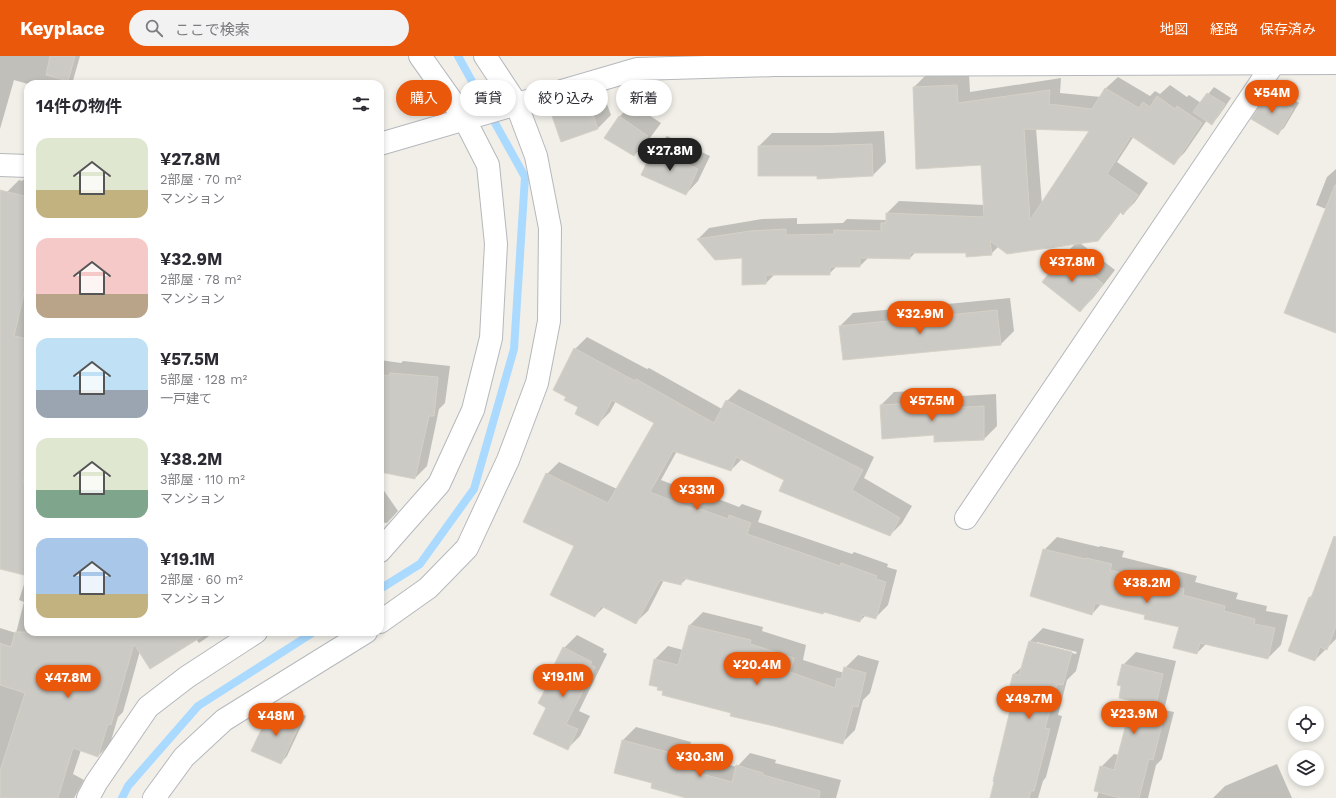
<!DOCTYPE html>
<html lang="ja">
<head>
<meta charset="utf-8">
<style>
  :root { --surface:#fff; --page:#f2f2f3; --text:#2b2b33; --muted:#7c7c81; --accent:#ea580c }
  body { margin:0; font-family:"Work Sans","Noto Sans JP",sans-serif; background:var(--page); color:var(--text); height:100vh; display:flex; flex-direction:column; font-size:15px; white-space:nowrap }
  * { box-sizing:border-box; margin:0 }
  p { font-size:13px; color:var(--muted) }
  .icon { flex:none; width:22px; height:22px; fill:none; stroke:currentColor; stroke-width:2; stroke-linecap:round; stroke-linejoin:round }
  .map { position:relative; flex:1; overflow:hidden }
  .details { position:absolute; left:24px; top:24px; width:360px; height:556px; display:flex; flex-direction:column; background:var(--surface); border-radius:12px; box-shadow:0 2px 6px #0003 }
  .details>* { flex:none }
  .guide { position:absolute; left:396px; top:24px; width:380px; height:36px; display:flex; gap:8px }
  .tools { position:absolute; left:1288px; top:650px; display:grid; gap:8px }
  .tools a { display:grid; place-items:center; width:36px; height:36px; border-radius:50%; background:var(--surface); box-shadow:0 2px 6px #0003; font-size:20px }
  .price { position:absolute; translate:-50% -34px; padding:0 9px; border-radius:14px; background:var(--accent); color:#fff; font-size:13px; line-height:26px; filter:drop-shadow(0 1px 2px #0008) }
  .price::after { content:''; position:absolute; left:50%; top:24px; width:12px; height:9px; margin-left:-6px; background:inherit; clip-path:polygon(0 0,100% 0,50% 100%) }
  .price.current { background:#222; color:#fff }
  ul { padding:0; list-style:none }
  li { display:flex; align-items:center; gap:12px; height:100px; padding:0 12px }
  li span { display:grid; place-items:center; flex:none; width:112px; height:80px; border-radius:12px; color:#555 }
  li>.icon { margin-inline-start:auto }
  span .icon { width:48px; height:48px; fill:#fffc; stroke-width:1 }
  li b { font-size:17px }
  h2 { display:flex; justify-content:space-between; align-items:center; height:48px; padding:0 12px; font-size:17px }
  .tag { padding:0 14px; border-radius:18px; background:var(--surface); box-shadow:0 2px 6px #0003; font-size:14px; line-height:36px }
  .tag.current { background:var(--accent); color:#fff }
  header { display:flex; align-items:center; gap:24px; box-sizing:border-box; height:56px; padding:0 20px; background:var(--accent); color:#fff }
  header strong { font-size:19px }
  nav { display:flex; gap:22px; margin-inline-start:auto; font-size:14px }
  .search { width:280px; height:36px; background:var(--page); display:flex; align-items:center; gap:10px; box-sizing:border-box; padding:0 14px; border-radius:22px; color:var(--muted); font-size:15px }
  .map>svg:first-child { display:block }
  .shadow { fill:#0003; fill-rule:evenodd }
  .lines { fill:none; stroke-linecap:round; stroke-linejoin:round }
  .stream { stroke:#aadaff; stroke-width:8 }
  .building { fill:#cccac5; stroke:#d6d1c6; fill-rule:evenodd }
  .minor-casing { stroke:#b5b8bc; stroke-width:24 }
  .minor { stroke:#fff; stroke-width:22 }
</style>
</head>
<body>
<header>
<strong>Keyplace</strong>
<div class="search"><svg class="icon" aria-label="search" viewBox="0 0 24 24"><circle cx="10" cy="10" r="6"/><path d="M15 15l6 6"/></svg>ここで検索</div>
<nav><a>地図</a><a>経路</a><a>保存済み</a></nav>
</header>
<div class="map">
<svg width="1336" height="742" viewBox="0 0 1336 742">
  <rect width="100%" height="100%" fill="#f1efe8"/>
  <path class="shadow" d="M 0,0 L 80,0 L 72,28 L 28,28 L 14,24 L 0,73 Z
    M 969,18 L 970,36 L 1061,22 L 1060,37 L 1101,41 L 1106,32 L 1118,21 L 1150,40 L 1155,35 L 1160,38 L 1170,29 L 1187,41 L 1189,39 L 1201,47 L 1214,31 L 1231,42 L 1218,61 L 1211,68 L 1207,64 L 1185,96 L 1173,108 L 1134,80 L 1117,106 L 1148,127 L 1135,146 L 1123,158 L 1121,156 L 1109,172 L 1098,184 L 1080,187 L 1115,214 L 1093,242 L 1080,255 L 1065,198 L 1076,187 L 999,190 L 991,198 L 967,196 L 916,196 L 910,202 L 869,201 L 860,210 L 837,210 L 829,218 L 775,218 L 766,227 L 743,201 L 698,183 L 709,172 L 762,163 L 797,162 L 797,168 L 843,167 L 847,163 L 886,164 L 887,157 L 899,145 L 984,149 L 981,108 L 914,31 L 926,19 ZM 1036,72 L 1091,74 L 1042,149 Z
    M 601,32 L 611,59 L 598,72 L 562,85 L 552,57 L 565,44 Z
    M 1278,34 L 1299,47 L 1284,72 L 1277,78 L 1272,41 Z
    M 632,48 L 661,67 L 647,86 L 634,99 L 619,61 Z
    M 884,75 L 886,106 L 873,119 L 818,119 L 759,90 L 772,77 L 832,77 Z
    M 667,80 L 710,100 L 698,125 L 686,138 L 654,93 Z
    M 1336,113 L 1336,276 L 1326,153 L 1316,149 L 1327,121 Z
    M 27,120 L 28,258 L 26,268 L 28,269 L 28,576 L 215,576 L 199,587 L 196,583 L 140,595 L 123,656 L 118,661 L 110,688 L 98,700 L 81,694 L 73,718 L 84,724 L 74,742 L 0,742 L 0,572 L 16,577 L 24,546 L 19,544 L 27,519 L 0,512 L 0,163 L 7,136 L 19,124 L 22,125 Z
    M 1010,242 L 1014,275 L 1001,288 L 840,270 L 853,257 Z
    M 587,281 L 647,313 L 649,312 L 722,353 L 727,345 L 739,333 L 874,401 L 864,422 L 912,450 L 902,467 L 890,479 L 785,423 L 742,403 L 731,414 L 677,395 L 661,424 L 711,443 L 713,441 L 739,451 L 742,448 L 762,455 L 758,466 L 852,498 L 854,496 L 888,508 L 887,511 L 897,514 L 888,549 L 876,561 L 866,559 L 860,565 L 687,522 L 681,528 L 664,524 L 648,555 L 635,567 L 604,551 L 595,560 L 575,490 L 547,418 L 559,406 L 617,433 L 655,367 L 616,345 L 610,356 L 598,368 L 567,341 L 554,333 L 575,293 Z
    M 380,304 L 401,307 L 403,305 L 450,310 L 445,347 L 439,353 L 427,410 L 415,422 L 380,415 Z
    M 944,334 L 945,341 L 996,338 L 997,370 L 984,383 L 935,378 L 881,349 L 894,336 Z
    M 380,429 L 398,455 L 387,467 L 380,466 Z
    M 1057,481 L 1099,491 L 1100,490 L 1124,495 L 1122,501 L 1197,520 L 1195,526 L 1238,537 L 1236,543 L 1267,550 L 1266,555 L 1288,559 L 1281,589 L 1268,602 L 1206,588 L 1197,597 L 1180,571 L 1147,558 L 1102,547 L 1092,558 L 1044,494 Z
    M 1336,493 L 1336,583 L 1315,604 L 1309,542 L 1313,538 Z
    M 703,556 L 763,571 L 762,575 L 806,589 L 803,604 L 844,617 L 845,612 L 858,599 L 879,605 L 870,637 L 863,644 L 855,674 L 842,687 L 732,656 L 664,634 L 655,603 L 668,590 L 683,594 L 690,569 Z
    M 1043,572 L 1084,583 L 1076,615 L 1067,624 L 1058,659 L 1062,660 L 1046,721 L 1043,725 L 1038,742 L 992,742 L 1013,646 L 1014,618 L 1023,610 L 1030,585 ZM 1037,586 L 1077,596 L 1076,598 L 1037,588 Z
    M 577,579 L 604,593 L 603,596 L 607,598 L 579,655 L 590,660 L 580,680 L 567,693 L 547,651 L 554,618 L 564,592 Z
    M 1136,596 L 1176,605 L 1164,654 L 1174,656 L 1162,703 L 1156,709 L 1148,742 L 1097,742 L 1099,735 L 1101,711 L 1114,698 L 1119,699 L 1133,644 L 1123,629 L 1123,609 Z
    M 278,647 L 306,660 L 287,700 L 281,707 L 272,653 Z
    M 636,671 L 691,686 L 690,690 L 699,693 L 697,700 L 737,711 L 750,697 L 776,704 L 775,707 L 841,724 L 836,742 L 690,742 L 653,727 L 615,716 L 623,684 Z
    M 1277,708 L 1292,742 L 1213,742 L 1225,730 Z"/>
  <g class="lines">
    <path class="stream" d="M 380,533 L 420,508 L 474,433 L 514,293 L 525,121 L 458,0
      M 122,742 L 128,730 L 198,650 L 314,576"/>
  </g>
  <path class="building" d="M 50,0 L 75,0 L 68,25 L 46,19 Z
    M 957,29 L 958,47 L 1050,34 L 1049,48 L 1092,53 L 1105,32 L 1139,52 L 1143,46 L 1150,51 L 1157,40 L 1175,53 L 1177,50 L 1202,67 L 1174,109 L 1131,80 L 1107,118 L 1138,139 L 1123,159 L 1120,156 L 1098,185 L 1007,198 L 990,185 L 992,199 L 966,201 L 966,197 L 910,197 L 910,203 L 860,202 L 860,211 L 830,211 L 830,219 L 766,219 L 766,228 L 742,229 L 742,202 L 715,204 L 697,183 L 750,175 L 786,173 L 786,179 L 834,178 L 834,174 L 881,175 L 881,167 L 886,167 L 886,157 L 984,161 L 981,109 L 916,113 L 913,31 ZM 1024,73 L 1089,75 L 1030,164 Z
    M 1207,37 L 1225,48 L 1212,69 L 1193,56 Z
    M 1268,38 L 1293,53 L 1278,79 L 1251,63 Z
    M 588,44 L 598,73 L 561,86 L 551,57 Z
    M 619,60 L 648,80 L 634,100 L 604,82 Z
    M 872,88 L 873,120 L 817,123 L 817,120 L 758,120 L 758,90 L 819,90 Z
    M 653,93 L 698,113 L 686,139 L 641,119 Z
    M 1335,129 L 1336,129 L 1336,277 L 1284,257 Z
    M 0,134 L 28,141 L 28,220 L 14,280 L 28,283 L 28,401 L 23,428 L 28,429 L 28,520 L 0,513 Z
    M 1065,197 L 1103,228 L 1080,256 L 1042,226 Z
    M 997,254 L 1001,289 L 843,304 L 839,270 Z
    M 574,292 L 635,325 L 636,323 L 714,367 L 726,344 L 863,414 L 852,434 L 900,462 L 890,480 L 779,435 L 784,424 L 736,401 L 731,415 L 673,395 L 650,436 L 699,455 L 700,453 L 728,463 L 729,459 L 751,467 L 747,478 L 840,510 L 841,507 L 877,520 L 876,523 L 886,526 L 876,563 L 862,559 L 860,566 L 824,556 L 823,558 L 683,522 L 681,529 L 660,524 L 636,568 L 601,550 L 595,561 L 550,539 L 574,490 L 523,466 L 546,417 L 608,447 L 654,367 L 612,344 L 598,370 L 575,358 L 578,351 L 564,344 L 566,341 L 553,334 Z
    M 390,317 L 438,321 L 434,360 L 429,360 L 415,423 L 380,416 L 380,318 L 389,320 Z
    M 931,346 L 932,353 L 984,350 L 984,384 L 934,386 L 934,379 L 882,383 L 880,349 Z
    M 1334,480 L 1336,481 L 1336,570 L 1327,594 L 1320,591 L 1315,605 L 1288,595 L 1309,541 L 1311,542 Z
    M 1043,493 L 1086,503 L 1086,502 L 1112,508 L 1110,514 L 1184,533 L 1183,539 L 1225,550 L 1224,555 L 1255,563 L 1254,568 L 1275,572 L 1268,603 L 1200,587 L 1197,598 L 1173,592 L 1179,571 L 1144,563 L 1145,559 L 1095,547 L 1092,559 L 1030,540 Z
    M 689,569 L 751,584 L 750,588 L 794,602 L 790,616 L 835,632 L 837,622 L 841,623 L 844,611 L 866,617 L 858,651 L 853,650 L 843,688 L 774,670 L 730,660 L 731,657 L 662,639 L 663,635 L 657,634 L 658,631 L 649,629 L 654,603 L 678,609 Z
    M 15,576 L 209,576 L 150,613 L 134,588 L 111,669 L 108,668 L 98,701 L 73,692 L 58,742 L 0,742 L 0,715 L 25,637 L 0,629 L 0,587 L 11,591 Z
    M 1029,585 L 1072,596 L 1063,629 L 1057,628 L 1045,672 L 1050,673 L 1034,735 L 1031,735 L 1029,742 L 990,742 L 994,726 L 993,725 L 1012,646 L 1006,645 L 1013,618 L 1019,619 Z
    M 563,591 L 592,606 L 590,609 L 595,611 L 566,668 L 578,673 L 568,694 L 533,678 L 546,652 L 538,647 L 553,619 L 550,617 Z
    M 1122,608 L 1163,618 L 1152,667 L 1162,669 L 1153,704 L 1149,703 L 1139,742 L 1120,742 L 1094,735 L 1100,710 L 1114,714 L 1132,645 L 1119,642 L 1121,630 L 1117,629 Z
    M 271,653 L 300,667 L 281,708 L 251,695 Z
    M 622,684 L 679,699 L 677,703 L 686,706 L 684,713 L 732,726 L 736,709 L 763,717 L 763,719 L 820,735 L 819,742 L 686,742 L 651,732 L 652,727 L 614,717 Z"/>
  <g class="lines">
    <g class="minor-casing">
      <path id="minor" d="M 380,88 L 637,13 L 775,9 L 1336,7
        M 0,109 L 28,110
        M 966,462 L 1274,7 L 1277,0
        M 380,495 L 439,428 L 473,354 L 491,282 L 496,188 L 488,109 L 464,62 L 420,0
        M 380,566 L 428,532 L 467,492 L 508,404 L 537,327 L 549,265 L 550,172 L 536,100 L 516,47 L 485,0
        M 88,742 L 96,727 L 148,651 L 187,621 L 256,576
        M 154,742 L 184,701 L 224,664 L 366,576"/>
    </g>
    <use href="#minor" class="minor"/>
  </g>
</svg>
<div class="tools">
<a><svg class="icon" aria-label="locate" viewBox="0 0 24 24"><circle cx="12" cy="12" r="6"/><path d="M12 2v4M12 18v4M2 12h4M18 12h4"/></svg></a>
<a><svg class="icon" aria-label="layers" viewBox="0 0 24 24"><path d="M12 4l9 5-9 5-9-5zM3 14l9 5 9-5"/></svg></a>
</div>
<b class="price" style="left:1272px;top:58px">¥54M</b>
<b class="price current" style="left:670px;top:116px">¥27.8M</b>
<b class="price" style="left:1072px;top:227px">¥37.8M</b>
<b class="price" style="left:920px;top:279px">¥32.9M</b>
<b class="price" style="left:932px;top:366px">¥57.5M</b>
<b class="price" style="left:697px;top:455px">¥33M</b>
<b class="price" style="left:1147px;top:548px">¥38.2M</b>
<b class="price" style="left:757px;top:630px">¥20.4M</b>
<b class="price" style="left:563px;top:642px">¥19.1M</b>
<b class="price" style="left:68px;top:643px">¥47.8M</b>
<b class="price" style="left:1029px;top:664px">¥49.7M</b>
<b class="price" style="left:1134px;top:679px">¥23.9M</b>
<b class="price" style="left:276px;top:681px">¥48M</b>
<b class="price" style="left:700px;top:722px">¥30.3M</b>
<div class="guide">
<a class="tag current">購入</a>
<a class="tag">賃貸</a>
<a class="tag">絞り込み</a>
<a class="tag">新着</a>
</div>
<section class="details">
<h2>14件の物件<svg class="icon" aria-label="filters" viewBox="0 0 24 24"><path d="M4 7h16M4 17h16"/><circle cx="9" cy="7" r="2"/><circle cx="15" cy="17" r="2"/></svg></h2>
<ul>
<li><span style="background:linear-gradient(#dfe7d0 65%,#c2b280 0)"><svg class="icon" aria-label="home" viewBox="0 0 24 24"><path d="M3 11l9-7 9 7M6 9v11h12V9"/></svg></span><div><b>¥27.8M</b><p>2部屋 · 70 m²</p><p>マンション</p></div></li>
<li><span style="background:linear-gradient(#f6c9c9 70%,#b9a48a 0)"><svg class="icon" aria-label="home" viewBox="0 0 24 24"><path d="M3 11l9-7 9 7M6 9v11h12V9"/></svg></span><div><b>¥32.9M</b><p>2部屋 · 78 m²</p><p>マンション</p></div></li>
<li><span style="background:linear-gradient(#bfe0f5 65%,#9aa5b1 0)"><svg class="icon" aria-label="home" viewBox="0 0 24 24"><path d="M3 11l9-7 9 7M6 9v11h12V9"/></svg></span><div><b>¥57.5M</b><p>5部屋 · 128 m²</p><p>一戸建て</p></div></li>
<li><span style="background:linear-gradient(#dfe7d0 65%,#7fa58c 0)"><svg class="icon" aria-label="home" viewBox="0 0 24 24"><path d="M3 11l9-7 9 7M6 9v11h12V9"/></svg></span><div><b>¥38.2M</b><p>3部屋 · 110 m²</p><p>マンション</p></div></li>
<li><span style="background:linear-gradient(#a9c7e8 70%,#c2b280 0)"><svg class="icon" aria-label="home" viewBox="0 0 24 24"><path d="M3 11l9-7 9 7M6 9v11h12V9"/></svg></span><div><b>¥19.1M</b><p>2部屋 · 60 m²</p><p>マンション</p></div></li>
</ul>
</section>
</div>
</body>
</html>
